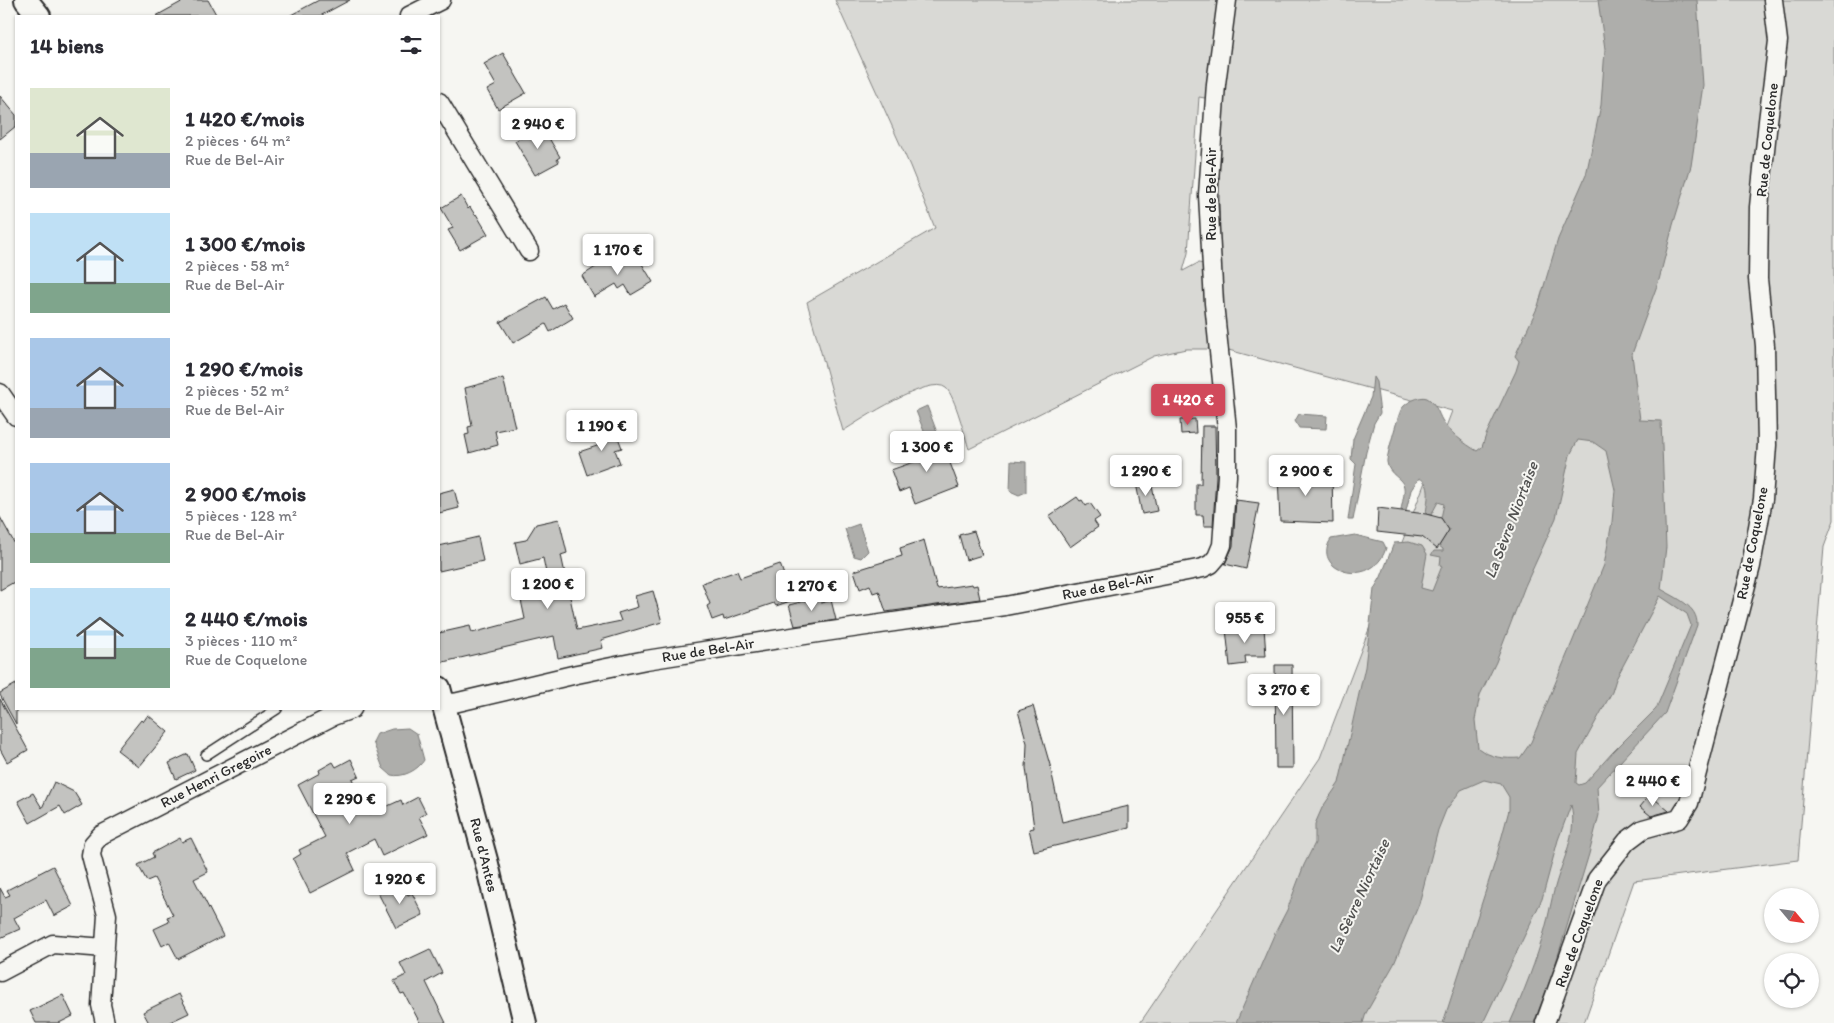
<!DOCTYPE html>
<html lang="fr">
<head>
<meta charset="utf-8">
<style>
  :root { --surface:#fff; --page:#f2f2f3; --text:#2b2b33; --muted:#7c7c81; --accent:#d1495b }
  body { margin:0; font-family:Itim,sans-serif; background:var(--page); color:var(--text); height:100vh; display:flex; flex-direction:column; font-size:19px; white-space:nowrap }
  * { box-sizing:border-box; margin:0 }
  p { font-size:16px; color:var(--muted) }
  .icon { flex:none; width:28px; height:28px; fill:none; stroke:currentColor; stroke-width:2; stroke-linecap:round; stroke-linejoin:round }
  .map { position:relative; flex:1; overflow:hidden }
  .panel { position:absolute; left:15px; top:15px; width:425px; height:695px; display:flex; flex-direction:column; background:var(--surface); border-radius:0px; box-shadow:0 1px 4px #0004 }
  .panel>* { flex:none }
  .needle { width:32px; rotate:119deg }
  .buttons { position:absolute; left:1764px; top:888px; display:grid; gap:10px }
  .buttons a { display:grid; place-items:center; width:55px; height:55px; border-radius:50%; background:var(--surface); box-shadow:0 1px 4px #0004; font-size:25px }
  .price { position:absolute; translate:-50% -42px; padding:0 11px; border-radius:5px; background:#fff; color:#222; font-size:16px; line-height:32px; filter:drop-shadow(0 1px 2px #0008) }
  .price::after { content:''; position:absolute; left:50%; top:30px; width:15px; height:11px; margin-left:-8px; background:inherit; clip-path:polygon(0 0,100% 0,50% 100%) }
  .price.selected { background:var(--accent); color:#fff }
  ul { padding:0; list-style:none }
  li { display:flex; align-items:center; gap:15px; height:125px; padding:0 15px }
  li span { display:grid; place-items:center; flex:none; width:140px; height:100px; border-radius:0px; color:#555 }
  li>.icon { margin-inline-start:auto }
  span .icon { width:60px; height:60px; fill:#fffc; stroke-width:1 }
  li b { font-size:21px }
  h2 { display:flex; justify-content:space-between; align-items:center; height:60px; padding:0 15px; font-size:21px }
  .map>svg:first-child { display:block }
  .green { fill:#d9d9d5; stroke:#828280; fill-rule:evenodd }
  .water { fill:#aeaeab; stroke:#7a7a78; fill-rule:evenodd }
  .building { fill:#c3c3c0; stroke:#2b2b2b }
  .lines { fill:none; stroke-linecap:round; stroke-linejoin:round }
  .service-casing { stroke:#2b2b2b; stroke-width:12 }
  .minor-casing { stroke:#2b2b2b; stroke-width:21 }
  .tertiary-casing { stroke:#2b2b2b; stroke-width:26 }
  .service { stroke:#f6f6f2; stroke-width:9 }
  .minor { stroke:#f6f6f2; stroke-width:18 }
  .tertiary { stroke:#f6f6f2; stroke-width:22 }
  .labels { text-anchor:middle; dominant-baseline:central; stroke-width:4; stroke-linejoin:round; paint-order:stroke }
  .street-label { font-size:15px; fill:#2b2b2b; stroke:#f6f6f2 }
  .water-label { font-size:16px; font-style:italic; fill:#525251; stroke:#f6f6f2 }
</style>
</head>
<body>
<div class="map">
<svg width="1834" height="1023" viewBox="0 0 1834 1023">
  <rect width="100%" height="100%" fill="#f6f6f2"/>
  <filter id="ink" filterUnits="userSpaceOnUse"><feTurbulence type="fractalNoise" baseFrequency=".02" numOctaves="2"/><feDisplacementMap in="SourceGraphic" scale="10" xChannelSelector="R" yChannelSelector="G"/><feConvolveMatrix kernelMatrix="1 2 1 2 8 2 1 2 1" color-interpolation-filters="sRGB"/></filter>
  <g filter="url(#ink)">
    <path class="green" d="M 835,0 L 1834,0 L 1834,520 L 1824,547 L 1798,860 L 1634,881 L 1584,1023 L 1140,1023 L 1320,758 L 1452,411 L 1225,349 L 1186,349 L 1154,356 L 969,449 C 965,437 955,396 946,388 C 930,374 859,421 843,431 L 807,302 L 935,228 L 910,166 ZM 1199,97 L 1222,101 L 1219,166 L 1220,266 L 1198,263 L 1183,271 L 1188,253 Z"/>
    <path class="water" d="M 1598,0 L 1697,0 L 1703,85 L 1691,166 L 1673,225 L 1659,280 L 1632,354 L 1640,420 L 1661,421 L 1666,547 L 1661,589 C 1676,598 1698,606 1697,625 L 1665,713 L 1597,787 L 1599,815 L 1589,854 L 1553,972 L 1534,1023 L 1510,1023 C 1524,992 1536,961 1545,929 C 1549,915 1551,901 1555,887 C 1562,861 1578,833 1571,805 L 1558,840 L 1542,899 L 1483,1023 L 1443,1023 L 1495,862 L 1509,810 L 1509,797 L 1501,784 L 1484,780 L 1461,790 L 1446,810 L 1438,830 L 1419,904 L 1394,964 L 1366,1013 L 1363,1023 L 1236,1023 L 1274,935 L 1287,910 L 1304,865 L 1315,843 L 1315,824 L 1322,808 L 1339,783 L 1365,667 L 1374,589 L 1381,577 L 1394,543 L 1409,542 L 1422,546 L 1427,554 L 1421,588 L 1432,591 L 1442,566 L 1440,565 L 1441,557 L 1431,555 L 1434,551 L 1443,551 L 1443,549 L 1439,546 L 1449,530 L 1441,518 L 1444,504 L 1438,502 L 1431,515 L 1426,514 C 1427,501 1433,484 1419,478 L 1411,490 L 1406,511 L 1401,510 C 1402,503 1405,494 1404,487 C 1403,478 1388,475 1387,462 C 1386,458 1398,416 1401,410 C 1404,403 1420,395 1427,398 C 1436,403 1438,413 1442,420 C 1449,432 1465,444 1477,451 L 1482,447 L 1486,435 L 1516,371 L 1519,361 L 1515,356 L 1538,306 L 1558,239 L 1586,175 L 1601,105 L 1605,49 ZM 1578,440 L 1593,442 L 1606,451 L 1615,490 L 1612,522 L 1604,565 L 1531,742 L 1520,758 C 1504,759 1491,758 1478,748 L 1475,720 L 1480,695 L 1496,662 L 1525,586 L 1556,518 L 1570,455 ZM 1660,596 L 1687,614 L 1691,625 L 1656,709 L 1613,752 L 1585,783 L 1579,785 L 1576,783 L 1578,754 L 1612,692 L 1616,679 Z
      M 1373,377 L 1376,382 L 1380,413 L 1374,423 L 1366,452 L 1353,520 L 1348,520 L 1356,464 L 1351,459 L 1353,439 L 1371,397 Z
      M 927,406 L 938,435 L 927,439 L 916,411 Z
      M 1299,414 L 1327,416 L 1326,429 L 1299,428 L 1295,421 Z
      M 1011,461 L 1026,462 L 1026,492 L 1019,495 L 1010,491 Z
      M 859,524 L 868,551 L 861,558 L 854,556 L 845,529 Z
      M 1355,535 L 1383,542 L 1386,548 C 1373,591 1310,571 1331,539 Z
      M 408,728 L 417,734 L 424,760 C 418,770 403,778 391,775 L 383,768 L 373,742 L 377,734 L 392,729 Z"/>
    <path class="building" d="M 185,0 L 208,0 L 217,16 L 156,16 Z
      M 319,0 L 350,0 L 320,16 L 289,16 Z
      M 503,53 L 526,93 L 498,109 L 487,90 L 496,85 L 484,64 Z
      M 0,96 L 16,115 L 16,126 L 0,139 Z
      M 542,126 L 560,157 L 557,159 L 559,162 L 535,175 L 515,141 Z
      M 461,196 L 468,209 L 470,207 L 475,215 L 476,214 L 488,234 L 460,250 L 448,230 L 453,228 L 441,208 Z
      M 625,253 L 631,263 L 639,259 L 653,282 L 631,295 L 625,285 L 619,289 L 616,284 L 594,297 L 582,276 L 603,262 L 605,266 Z
      M 546,297 L 553,309 L 564,303 L 573,318 L 550,332 L 546,324 L 513,343 L 500,322 Z
      M 503,378 L 515,427 L 495,431 L 498,445 L 469,453 L 465,435 L 469,434 L 468,427 L 472,426 L 465,388 Z
      M 1195,419 L 1196,433 L 1181,434 L 1180,420 Z
      M 613,424 L 622,448 L 615,450 L 620,463 L 587,475 L 579,452 L 603,444 L 598,429 Z
      M 1202,426 L 1215,426 L 1216,476 L 1213,526 L 1204,526 L 1203,515 L 1196,515 L 1196,484 L 1201,484 Z
      M 940,436 L 959,487 L 915,504 L 909,488 L 899,492 L 891,470 L 922,459 L 916,445 Z
      M 1332,470 L 1333,523 L 1280,521 L 1278,475 Z
      M 1151,481 L 1157,511 L 1142,514 L 1136,483 Z
      M 454,489 L 459,508 L 439,513 L 439,493 Z
      M 1077,497 L 1080,501 L 1082,500 L 1086,506 L 1090,503 L 1100,517 L 1094,521 L 1098,527 L 1070,547 L 1049,516 Z
      M 1236,500 L 1259,503 L 1246,569 L 1225,564 L 1233,546 Z
      M 1378,508 L 1426,514 L 1441,518 L 1449,530 L 1437,549 L 1422,537 L 1377,532 Z
      M 0,517 L 16,546 L 16,581 L 0,590 Z
      M 559,519 L 567,553 L 561,555 L 577,630 L 621,621 L 618,613 L 638,607 L 635,596 L 653,591 L 662,622 L 601,640 L 603,648 L 558,658 L 554,636 L 439,663 L 439,633 L 470,626 L 472,633 L 525,619 L 521,600 L 550,593 L 543,558 L 520,564 L 515,542 L 526,540 L 536,524 Z
      M 974,531 L 982,555 L 966,560 L 959,535 Z
      M 478,537 L 483,561 L 439,571 L 439,546 Z
      M 924,540 L 937,589 L 972,584 L 973,586 L 977,585 L 980,599 L 886,612 L 879,591 L 873,593 L 870,585 L 860,589 L 854,571 L 902,556 L 900,548 Z
      M 780,564 L 793,600 L 776,606 L 774,603 L 724,620 L 723,616 L 712,620 L 707,606 L 710,604 L 702,583 L 737,571 L 740,578 Z
      M 820,597 L 821,603 L 831,600 L 836,620 L 795,626 L 789,605 Z
      M 1264,627 L 1266,656 L 1245,656 L 1246,664 L 1230,666 L 1226,629 Z
      M 1275,665 L 1292,665 L 1293,768 L 1276,768 Z
      M 16,684 L 16,724 L 0,695 L 0,693 Z
      M 0,699 L 28,750 L 7,762 L 0,749 Z
      M 1033,706 L 1050,765 L 1062,822 L 1129,806 L 1129,828 L 1034,851 L 1029,829 L 1034,828 L 1026,768 L 1027,743 L 1018,711 Z
      M 148,715 L 168,732 L 139,767 L 117,750 L 141,720 L 143,722 Z
      M 188,754 L 195,770 L 176,779 L 169,763 Z
      M 351,759 L 359,776 L 352,779 L 370,814 L 401,800 L 403,805 L 418,797 L 426,813 L 419,817 L 428,834 L 382,856 L 374,839 L 347,853 L 355,870 L 310,893 L 293,859 L 301,854 L 299,850 L 325,837 L 298,785 L 320,773 L 319,770 L 333,762 L 336,767 Z
      M 54,782 L 74,792 L 82,805 L 65,815 L 60,806 L 30,823 L 18,801 L 33,793 L 42,808 Z
      M 1650,795 L 1669,811 L 1651,816 L 1640,807 Z
      M 180,838 L 182,842 L 191,838 L 208,872 L 194,879 L 223,936 L 178,959 L 169,942 L 162,946 L 154,929 L 169,922 L 167,917 L 173,915 L 154,878 L 147,881 L 138,865 L 154,857 L 152,853 Z
      M 53,866 L 73,906 L 54,916 L 46,900 L 14,918 L 20,929 L 0,938 L 0,888 L 5,897 L 10,895 L 7,890 Z
      M 401,882 L 408,895 L 412,893 L 423,915 L 396,928 L 378,893 Z
      M 430,949 L 442,973 L 426,982 L 446,1023 L 420,1023 L 404,993 L 401,994 L 394,981 L 406,975 L 400,963 Z
      M 179,994 L 189,1013 L 168,1023 L 149,1023 L 143,1012 Z
      M 63,995 L 73,1016 L 59,1023 L 36,1023 L 30,1011 Z"/>
    <g class="lines">
      <g class="service-casing">
        <path id="service" d="M 206,755 L 277,709"/>
      </g>
      <g class="minor-casing">
        <path id="minor" d="M 409,16 L 441,0
          M 439,102 L 529,251
          M 0,393 L 16,416
          M 439,701 L 454,703 L 577,674 L 646,660 L 818,633 L 1005,606 L 1203,568 L 1211,564 L 1217,557 L 1222,545 L 1227,476 L 1227,429 L 1214,303 L 1208,195 L 1216,84 L 1227,0
          M 0,972 L 53,944 L 105,948
          M 105,1023 L 101,1005 L 107,915 L 91,855 L 93,844 L 101,835 L 333,716 L 352,709
          M 1545,1023 L 1597,879 L 1627,841 L 1643,829 L 1679,819 L 1689,803 L 1751,566 L 1763,499 L 1767,445 L 1765,346 L 1758,279 L 1759,207 L 1768,121 L 1778,41 L 1773,0"/>
      </g>
      <g class="tertiary-casing">
        <path id="tertiary" d="M 26,0 L 39,16
          M 439,688 L 487,864 L 525,1023"/>
      </g>
      <use href="#service" class="service"/>
      <use href="#minor" class="minor"/>
      <use href="#tertiary" class="tertiary"/>
    </g>
  </g>
  <g class="labels">
    <g class="street-label">
      <text transform="translate(1767 140) rotate(-84)">Rue de Coquelone</text>
      <text transform="translate(1211 194) rotate(-90)">Rue de Bel-Air</text>
      <text transform="translate(1752 543) rotate(-79)">Rue de Coquelone</text>
      <text transform="translate(1108 586) rotate(-11)">Rue de Bel-Air</text>
      <text transform="translate(708 650) rotate(-9)">Rue de Bel-Air</text>
      <text transform="translate(216 776) rotate(-27)">Rue Henri Gregoire</text>
      <text transform="translate(484 855) rotate(76)">Rue d'Antes</text>
      <text transform="translate(1579 933) rotate(-70)">Rue de Coquelone</text>
    </g>
    <g class="water-label">
      <text transform="translate(1511 520) rotate(-69)">La Sèvre Niortaise</text>
      <text transform="translate(1359 896) rotate(-65)">La Sèvre Niortaise</text>
    </g>
  </g>
</svg>
<div class="buttons">
<a><svg class="needle" viewBox="-14 -14 28 28"><path d="M0-13l5 13h-10z" fill="#e53935"/><path d="M0 13l5-13h-10z" fill="#7c7c81"/></svg></a>
<a><svg class="icon" aria-label="locate" viewBox="0 0 24 24"><circle cx="12" cy="12" r="6"/><path d="M12 2v4M12 18v4M2 12h4M18 12h4"/></svg></a>
</div>
<b class="price" style="left:538px;top:150px">2 940 €</b>
<b class="price" style="left:618px;top:276px">1 170 €</b>
<b class="price selected" style="left:1188px;top:426px">1 420 €</b>
<b class="price" style="left:602px;top:452px">1 190 €</b>
<b class="price" style="left:927px;top:473px">1 300 €</b>
<b class="price" style="left:1146px;top:497px">1 290 €</b>
<b class="price" style="left:1306px;top:497px">2 900 €</b>
<b class="price" style="left:548px;top:610px">1 200 €</b>
<b class="price" style="left:812px;top:612px">1 270 €</b>
<b class="price" style="left:1245px;top:644px">955 €</b>
<b class="price" style="left:1284px;top:716px">3 270 €</b>
<b class="price" style="left:1653px;top:807px">2 440 €</b>
<b class="price" style="left:350px;top:825px">2 290 €</b>
<b class="price" style="left:400px;top:905px">1 920 €</b>
<section class="panel">
<h2>14 biens<svg class="icon" aria-label="filters" viewBox="0 0 24 24"><path d="M4 7h16M4 17h16"/><circle cx="9" cy="7" r="2"/><circle cx="15" cy="17" r="2"/></svg></h2>
<ul>
<li><span style="background:linear-gradient(#dfe7d0 65%,#9aa5b1 0)"><svg class="icon" aria-label="home" viewBox="0 0 24 24"><path d="M3 11l9-7 9 7M6 9v11h12V9"/></svg></span><div><b>1 420 €/mois</b><p>2 pièces · 64 m²</p><p>Rue de Bel-Air</p></div></li>
<li><span style="background:linear-gradient(#bfe0f5 70%,#7fa58c 0)"><svg class="icon" aria-label="home" viewBox="0 0 24 24"><path d="M3 11l9-7 9 7M6 9v11h12V9"/></svg></span><div><b>1 300 €/mois</b><p>2 pièces · 58 m²</p><p>Rue de Bel-Air</p></div></li>
<li><span style="background:linear-gradient(#a9c7e8 70%,#9aa5b1 0)"><svg class="icon" aria-label="home" viewBox="0 0 24 24"><path d="M3 11l9-7 9 7M6 9v11h12V9"/></svg></span><div><b>1 290 €/mois</b><p>2 pièces · 52 m²</p><p>Rue de Bel-Air</p></div></li>
<li><span style="background:linear-gradient(#a9c7e8 70%,#7fa58c 0)"><svg class="icon" aria-label="home" viewBox="0 0 24 24"><path d="M3 11l9-7 9 7M6 9v11h12V9"/></svg></span><div><b>2 900 €/mois</b><p>5 pièces · 128 m²</p><p>Rue de Bel-Air</p></div></li>
<li><span style="background:linear-gradient(#bfe0f5 60%,#7fa58c 0)"><svg class="icon" aria-label="home" viewBox="0 0 24 24"><path d="M3 11l9-7 9 7M6 9v11h12V9"/></svg></span><div><b>2 440 €/mois</b><p>3 pièces · 110 m²</p><p>Rue de Coquelone</p></div></li>
</ul>
</section>
</div>
</body>
</html>
